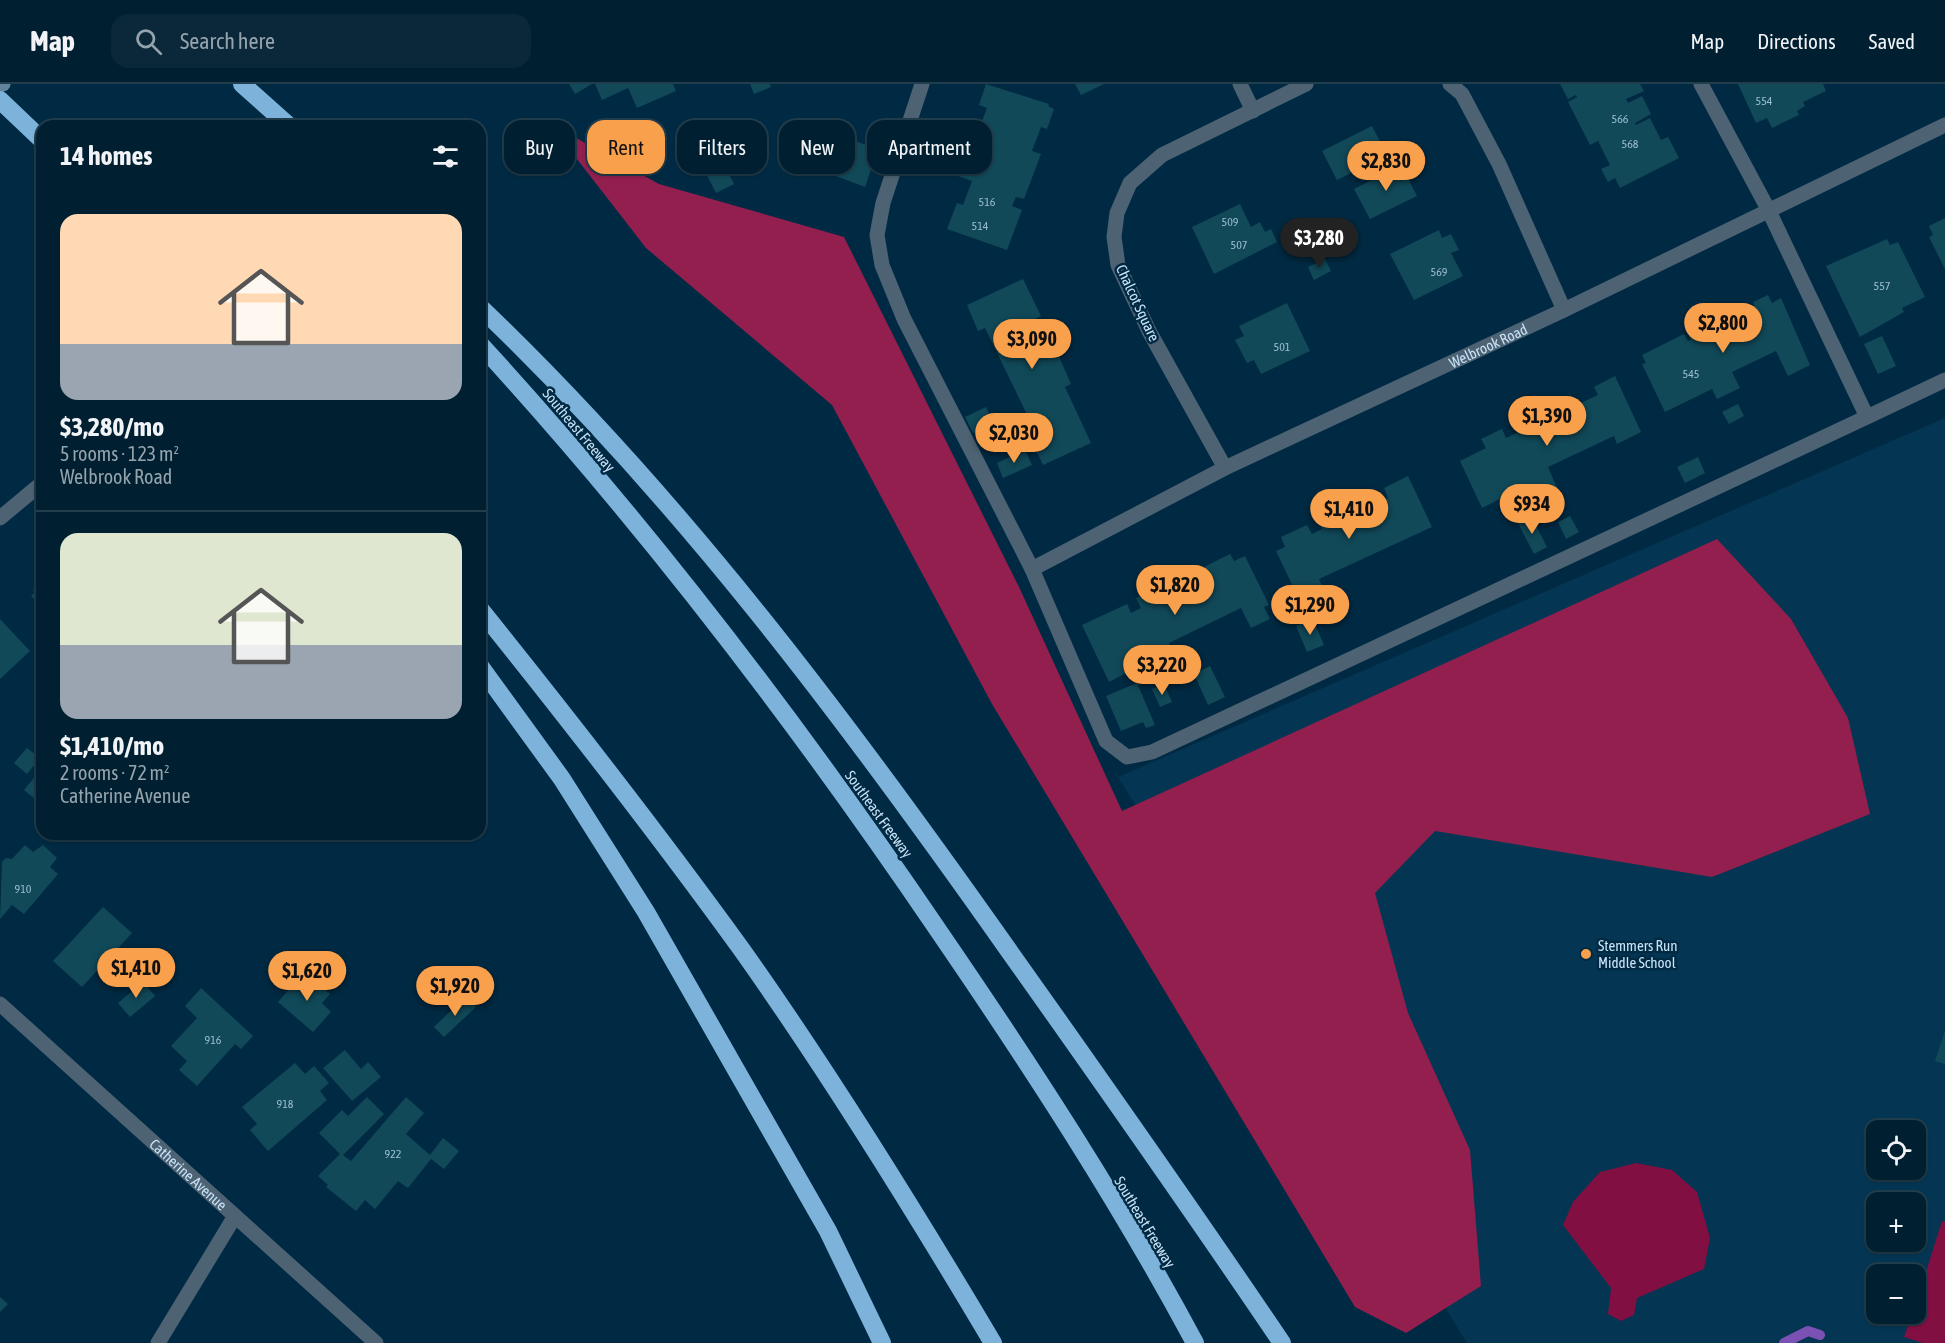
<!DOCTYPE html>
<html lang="en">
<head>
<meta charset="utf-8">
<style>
  :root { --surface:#002032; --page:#0a283a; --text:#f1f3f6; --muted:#95a3ac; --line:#223e4d; --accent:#f9a04c }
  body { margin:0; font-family:"Asap Condensed",sans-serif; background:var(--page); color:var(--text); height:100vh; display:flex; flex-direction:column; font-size:22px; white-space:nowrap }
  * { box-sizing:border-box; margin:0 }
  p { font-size:20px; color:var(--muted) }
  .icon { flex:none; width:33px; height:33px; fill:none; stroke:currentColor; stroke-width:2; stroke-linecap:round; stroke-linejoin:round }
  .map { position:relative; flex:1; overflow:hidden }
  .drawer { position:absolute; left:36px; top:36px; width:450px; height:720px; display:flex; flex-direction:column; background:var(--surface); border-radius:18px; box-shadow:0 2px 4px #0004,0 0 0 2px var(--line) }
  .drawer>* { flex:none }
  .hud { position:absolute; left:504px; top:36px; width:570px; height:54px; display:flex; gap:12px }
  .controls { position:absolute; left:1866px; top:1036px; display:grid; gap:12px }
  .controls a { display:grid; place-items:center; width:60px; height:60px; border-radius:12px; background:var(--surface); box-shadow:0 2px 4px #0004,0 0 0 2px var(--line); font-size:30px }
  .price { position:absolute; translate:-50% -51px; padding:0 14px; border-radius:21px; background:var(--accent); color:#111; font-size:20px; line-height:39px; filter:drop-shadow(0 2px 3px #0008) }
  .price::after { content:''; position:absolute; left:50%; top:36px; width:18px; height:14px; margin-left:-9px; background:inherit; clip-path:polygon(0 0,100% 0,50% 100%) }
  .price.active { background:#222; color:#fff }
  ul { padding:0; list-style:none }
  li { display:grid; align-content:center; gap:12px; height:318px; padding:0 24px }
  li+li { border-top:2px solid var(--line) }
  li span { display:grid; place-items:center; height:186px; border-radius:18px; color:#555 }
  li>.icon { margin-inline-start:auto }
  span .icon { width:108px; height:108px; fill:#fffc; stroke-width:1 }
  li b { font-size:26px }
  h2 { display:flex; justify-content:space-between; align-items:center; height:72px; padding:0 24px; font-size:26px }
  .tag { padding:0 21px; border-radius:18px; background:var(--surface); box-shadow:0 2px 4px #0004,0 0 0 2px var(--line); font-size:21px; line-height:54px }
  .tag.active { background:var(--accent); color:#111 }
  header { display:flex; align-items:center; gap:36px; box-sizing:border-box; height:84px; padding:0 30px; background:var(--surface); border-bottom:2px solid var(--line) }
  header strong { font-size:28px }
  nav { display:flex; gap:33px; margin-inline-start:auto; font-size:21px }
  .search { width:420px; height:54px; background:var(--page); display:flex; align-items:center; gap:15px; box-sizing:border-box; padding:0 21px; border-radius:18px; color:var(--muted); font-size:22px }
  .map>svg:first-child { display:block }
  .built { fill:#043653; fill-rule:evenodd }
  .green { fill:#810f42 }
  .forest { fill:#921f4e }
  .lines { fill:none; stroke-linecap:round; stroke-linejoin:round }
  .stream { stroke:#7c51b4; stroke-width:10 }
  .building { fill:#114959 }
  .lane { stroke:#4d6272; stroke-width:15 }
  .street { stroke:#4d6272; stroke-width:15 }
  .secondary { stroke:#61839c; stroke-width:15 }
  .highway { stroke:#7db3db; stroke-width:18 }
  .poi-dot { fill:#f9a04c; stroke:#002a43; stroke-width:2 }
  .labels { text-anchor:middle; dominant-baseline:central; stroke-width:5; stroke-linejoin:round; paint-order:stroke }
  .number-label { font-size:12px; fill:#9abcd0 }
  .street-label { font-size:15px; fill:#c7e2f7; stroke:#002a43 }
  .poi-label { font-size:15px; fill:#c7e2f7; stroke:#002a43; text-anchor:start }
</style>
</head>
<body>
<header>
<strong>Map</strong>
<div class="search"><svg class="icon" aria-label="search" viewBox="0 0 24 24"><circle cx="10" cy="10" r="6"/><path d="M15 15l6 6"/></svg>Search here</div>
<nav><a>Map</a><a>Directions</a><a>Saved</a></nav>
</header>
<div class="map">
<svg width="1945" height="1259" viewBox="0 0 1945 1259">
  <rect width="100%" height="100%" fill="#002a43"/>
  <path class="built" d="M 1945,334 L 1945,1259 L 1467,1259 L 1118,693 ZM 1876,1047 L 1916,1047 L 1916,1086 L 1876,1086 ZM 1876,1119 L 1916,1119 L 1916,1158 L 1876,1158 ZM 1876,1191 L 1916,1191 L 1916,1230 L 1876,1230 Z"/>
  <path class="green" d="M 1636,1079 L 1672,1086 L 1697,1108 L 1710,1154 L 1704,1185 L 1637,1214 L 1634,1231 L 1621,1237 L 1608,1230 L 1611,1204 L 1563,1141 L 1573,1118 L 1600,1088 Z
    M 1942,1137 L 1945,1138 L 1945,1259 L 1923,1259 L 1904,1253 L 1912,1230 L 1916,1230 L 1916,1219 Z"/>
  <path class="forest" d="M 549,39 L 659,100 L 844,153 L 1019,503 L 1122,727 L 1717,455 L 1791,535 L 1848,634 L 1870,730 L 1712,793 L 1435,747 L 1375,809 L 1408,929 L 1470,1066 L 1481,1202 L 1406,1249 L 1355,1223 L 992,620 L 832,321 L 646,164 Z"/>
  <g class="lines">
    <path class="stream" d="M 1784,1259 L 1808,1247 L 1820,1251"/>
  </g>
  <path class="building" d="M 569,0 L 592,0 L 575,10 Z
    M 595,0 L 673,0 L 676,7 L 637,24 L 628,4 L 602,16 Z
    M 750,0 L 770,0 L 771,3 L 754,10 Z
    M 986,0 L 1049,20 L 1048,22 L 1054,25 L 1047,45 L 1041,43 L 1032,67 L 1041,70 L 1024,115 L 1016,113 L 1012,122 L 1022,126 L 1007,166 L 947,145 L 957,119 L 963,121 L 972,97 L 958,92 L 965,71 L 981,77 L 982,74 L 976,72 L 980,61 L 987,64 L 991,52 L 978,48 L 987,24 L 979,21 Z
    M 1075,0 L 1104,0 L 1081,11 Z
    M 1560,0 L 1640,0 L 1644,7 L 1626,15 L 1628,19 L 1642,12 L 1651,30 L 1635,39 L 1636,41 L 1650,34 L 1661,56 L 1668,53 L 1679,74 L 1620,104 L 1615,94 L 1608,98 L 1601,85 L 1610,81 L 1598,57 L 1590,61 L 1568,18 L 1577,13 L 1576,11 L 1568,15 Z
    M 1738,0 L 1823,0 L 1826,7 L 1803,18 L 1805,22 L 1797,27 L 1799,31 L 1772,44 L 1767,34 L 1756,39 Z
    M 1372,42 L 1387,71 L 1337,96 L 1322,67 Z
    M 838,51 L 878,65 L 865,103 L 825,88 Z
    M 716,65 L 734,100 L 716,109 L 698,74 Z
    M 1401,81 L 1417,112 L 1370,135 L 1354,105 Z
    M 1240,120 L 1251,143 L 1260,138 L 1265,148 L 1271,145 L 1277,158 L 1214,190 L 1192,143 Z
    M 1945,134 L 1945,185 L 1929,153 L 1933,151 L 1929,142 Z
    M 1439,146 L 1442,154 L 1451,150 L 1459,166 L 1451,169 L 1463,192 L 1414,216 L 1390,170 Z
    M 1887,155 L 1890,161 L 1898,158 L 1925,213 L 1902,224 L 1904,228 L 1860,253 L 1826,182 Z
    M 1325,175 L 1331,187 L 1314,196 L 1308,183 Z
    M 1023,195 L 1041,232 L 1033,236 L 1042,256 L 1050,252 L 1071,300 L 1065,303 L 1091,359 L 1043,381 L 1026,345 L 1032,341 L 985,244 L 978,247 L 967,221 Z
    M 1768,211 L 1772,219 L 1781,214 L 1810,281 L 1788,292 L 1776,267 L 1732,288 L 1740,304 L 1717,315 L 1712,305 L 1665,328 L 1642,280 L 1646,279 L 1642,271 L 1684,250 L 1688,257 L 1691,256 L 1687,248 L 1707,238 L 1711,246 L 1755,225 L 1753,218 Z
    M 1287,219 L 1310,267 L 1261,290 L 1254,276 L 1247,279 L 1235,256 L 1244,252 L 1239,242 Z
    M 1882,252 L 1896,282 L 1878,290 L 1864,260 Z
    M 1615,292 L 1641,348 L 1617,360 L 1614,352 L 1548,383 L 1557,404 L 1534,415 L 1532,411 L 1510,421 L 1506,412 L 1482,424 L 1460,377 L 1486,364 L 1481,355 L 1502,345 L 1506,354 L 1598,311 L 1594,303 Z
    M 1738,320 L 1744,332 L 1729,340 L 1722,328 Z
    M 986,323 L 993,339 L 973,349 L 965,333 Z
    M 1025,366 L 1032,381 L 1003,394 L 997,379 Z
    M 1698,373 L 1705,389 L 1685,399 L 1677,383 Z
    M 1408,392 L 1432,443 L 1319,495 L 1323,504 L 1299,515 L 1307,532 L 1293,539 L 1283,518 L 1297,511 L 1276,467 L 1285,463 L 1281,453 L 1307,441 L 1312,450 L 1322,445 L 1319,436 L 1362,416 L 1366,424 L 1388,414 L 1384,404 Z
    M 1531,432 L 1547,463 L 1534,470 L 1518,439 Z
    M 1570,432 L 1579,448 L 1566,455 L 1558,438 Z
    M 1230,470 L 1234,477 L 1245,472 L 1269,521 L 1264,523 L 1270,535 L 1251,544 L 1241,524 L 1169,559 L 1177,576 L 1160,584 L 1153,568 L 1130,579 L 1132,586 L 1109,598 L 1082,541 L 1127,520 L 1131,529 L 1141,524 L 1136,514 L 1171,498 L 1175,506 L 1208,490 L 1204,483 Z
    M 42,499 L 42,526 L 31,511 L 35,509 L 33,506 Z
    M 0,535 L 30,567 L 0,595 Z
    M 1313,535 L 1324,561 L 1307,568 L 1296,542 Z
    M 1210,582 L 1225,613 L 1208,621 L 1194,590 Z
    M 1137,599 L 1155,641 L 1146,644 L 1143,638 L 1121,647 L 1106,612 Z
    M 1164,600 L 1172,618 L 1160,623 L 1152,605 Z
    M 27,664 L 40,674 L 27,690 L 14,679 Z
    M 42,684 L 42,715 L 39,718 L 24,706 Z
    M 25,761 L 33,768 L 43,761 L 57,774 L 50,783 L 58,790 L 24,830 L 12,821 L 0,835 L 2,778 L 6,774 L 12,775 Z
    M 103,823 L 132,849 L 82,903 L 53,877 Z
    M 305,887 L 330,910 L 322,919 L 331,928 L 313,948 L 278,918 Z
    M 143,898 L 155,912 L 130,933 L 118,919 Z
    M 201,904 L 253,952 L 241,965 L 235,960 L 197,1002 L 179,986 L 187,977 L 171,962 L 197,934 L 185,922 Z
    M 466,912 L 476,923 L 444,953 L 434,943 Z
    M 1945,947 L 1945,980 L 1935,977 Z
    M 345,966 L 361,985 L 368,978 L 381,993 L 352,1017 L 323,984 Z
    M 295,979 L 305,990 L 314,982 L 329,999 L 320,1007 L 327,1016 L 268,1067 L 250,1046 L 257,1040 L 242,1023 Z
    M 367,1013 L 384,1030 L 343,1071 L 351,1077 L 406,1013 L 424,1029 L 406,1050 L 430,1071 L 443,1054 L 459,1067 L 444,1085 L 431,1075 L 408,1104 L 398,1097 L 375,1125 L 365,1116 L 356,1127 L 326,1103 L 328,1101 L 318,1092 L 340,1070 L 319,1049 L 342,1026 L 348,1032 Z
    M 0,1213 L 8,1220 L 0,1228 Z"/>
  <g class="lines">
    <path class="lane" d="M 922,0 L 883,119 L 877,151 L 882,181 L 904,235 L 1032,485 L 1106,657 L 1127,673 L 1152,668 L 1867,333 L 1768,125 L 1701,0
      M 1240,0 L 1253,27
      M 1867,333 L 1945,296
      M 158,1259 L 235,1132"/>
    <g class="street">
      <path d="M 1450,0 L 1462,10 L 1499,80 L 1564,226"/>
      <path d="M 1225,384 L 1149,247 L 1118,181 L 1114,153 L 1117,129 L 1130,99 L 1162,71 L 1306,0"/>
      <path d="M 0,434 L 42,399"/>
      <path id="s1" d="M 1032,485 L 1225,384 L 1564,226 L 1945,41"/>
      <path id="s2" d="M 0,920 L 376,1259"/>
    </g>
    <path class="secondary" d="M 0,1 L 3,0"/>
    <path class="highway" d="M 242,0 L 289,42
      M 0,16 L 42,56
      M 480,223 C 681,415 847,637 1007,864 C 1100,995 1192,1126 1282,1259
      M 480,260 C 648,443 801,644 940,849 C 1031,982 1119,1117 1195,1259
      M 480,525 C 570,637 658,750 742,866 C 832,993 914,1126 993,1259
      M 480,582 L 562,695 L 646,828 L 828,1147 L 882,1259"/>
  </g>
  <circle class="poi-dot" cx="1586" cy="870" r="6"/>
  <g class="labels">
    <g class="number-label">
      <text x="1764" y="17">554</text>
      <text x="1620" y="35">566</text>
      <text x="1630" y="60">568</text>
      <text x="987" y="118">516</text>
      <text x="1230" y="138">509</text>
      <text x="980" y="142">514</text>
      <text x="1239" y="161">507</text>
      <text x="1439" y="188">569</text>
      <text x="1882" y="202">557</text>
      <text x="1282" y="263">501</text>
      <text x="1691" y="290">545</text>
      <text x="23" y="805">910</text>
      <text x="213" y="956">916</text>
      <text x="285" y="1020">918</text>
      <text x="393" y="1070">922</text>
    </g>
    <g class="street-label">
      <text transform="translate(1138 219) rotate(65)">Chalcot Square</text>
      <text stroke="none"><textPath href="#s1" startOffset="508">Welbrook Road</textPath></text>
      <text transform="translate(579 346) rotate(50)">Southeast Freeway</text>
      <text transform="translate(879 730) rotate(54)">Southeast Freeway</text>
      <text stroke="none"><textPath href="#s2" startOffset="254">Catherine Avenue</textPath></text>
      <text transform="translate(1145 1138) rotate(59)">Southeast Freeway</text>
    </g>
    <g class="poi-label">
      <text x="1598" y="861">Stemmers Run<tspan x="1598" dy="17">Middle School</tspan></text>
    </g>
  </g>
</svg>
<div class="controls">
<a><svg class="icon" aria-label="locate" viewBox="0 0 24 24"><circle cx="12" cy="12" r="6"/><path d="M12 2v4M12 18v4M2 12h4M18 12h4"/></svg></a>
<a>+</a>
<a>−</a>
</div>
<b class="price" style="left:1386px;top:108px">$2,830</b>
<b class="price active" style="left:1319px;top:185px">$3,280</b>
<b class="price" style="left:1723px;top:270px">$2,800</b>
<b class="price" style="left:1032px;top:286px">$3,090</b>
<b class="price" style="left:1547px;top:363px">$1,390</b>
<b class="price" style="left:1014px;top:380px">$2,030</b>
<b class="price" style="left:1532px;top:451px">$934</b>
<b class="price" style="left:1349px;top:456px">$1,410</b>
<b class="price" style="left:1175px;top:532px">$1,820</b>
<b class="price" style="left:1310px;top:552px">$1,290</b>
<b class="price" style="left:1162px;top:612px">$3,220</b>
<b class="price" style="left:136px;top:915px">$1,410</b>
<b class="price" style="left:307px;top:918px">$1,620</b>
<b class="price" style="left:455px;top:933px">$1,920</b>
<div class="hud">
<a class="tag">Buy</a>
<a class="tag active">Rent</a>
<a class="tag">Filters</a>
<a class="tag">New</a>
<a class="tag">Apartment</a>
</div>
<section class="drawer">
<h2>14 homes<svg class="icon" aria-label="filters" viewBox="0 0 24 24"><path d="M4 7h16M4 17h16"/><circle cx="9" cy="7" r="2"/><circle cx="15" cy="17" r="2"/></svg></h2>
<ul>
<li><span style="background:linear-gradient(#ffd9b3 70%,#9aa5b1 0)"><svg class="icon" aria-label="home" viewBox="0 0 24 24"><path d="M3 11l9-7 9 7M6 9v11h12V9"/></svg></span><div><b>$3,280/mo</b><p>5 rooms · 123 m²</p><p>Welbrook Road</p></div></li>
<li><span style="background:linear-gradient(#dfe7d0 60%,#9aa5b1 0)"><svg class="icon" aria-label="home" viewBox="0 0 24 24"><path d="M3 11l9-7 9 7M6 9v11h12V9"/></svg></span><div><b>$1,410/mo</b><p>2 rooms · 72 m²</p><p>Catherine Avenue</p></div></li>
</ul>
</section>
</div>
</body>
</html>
